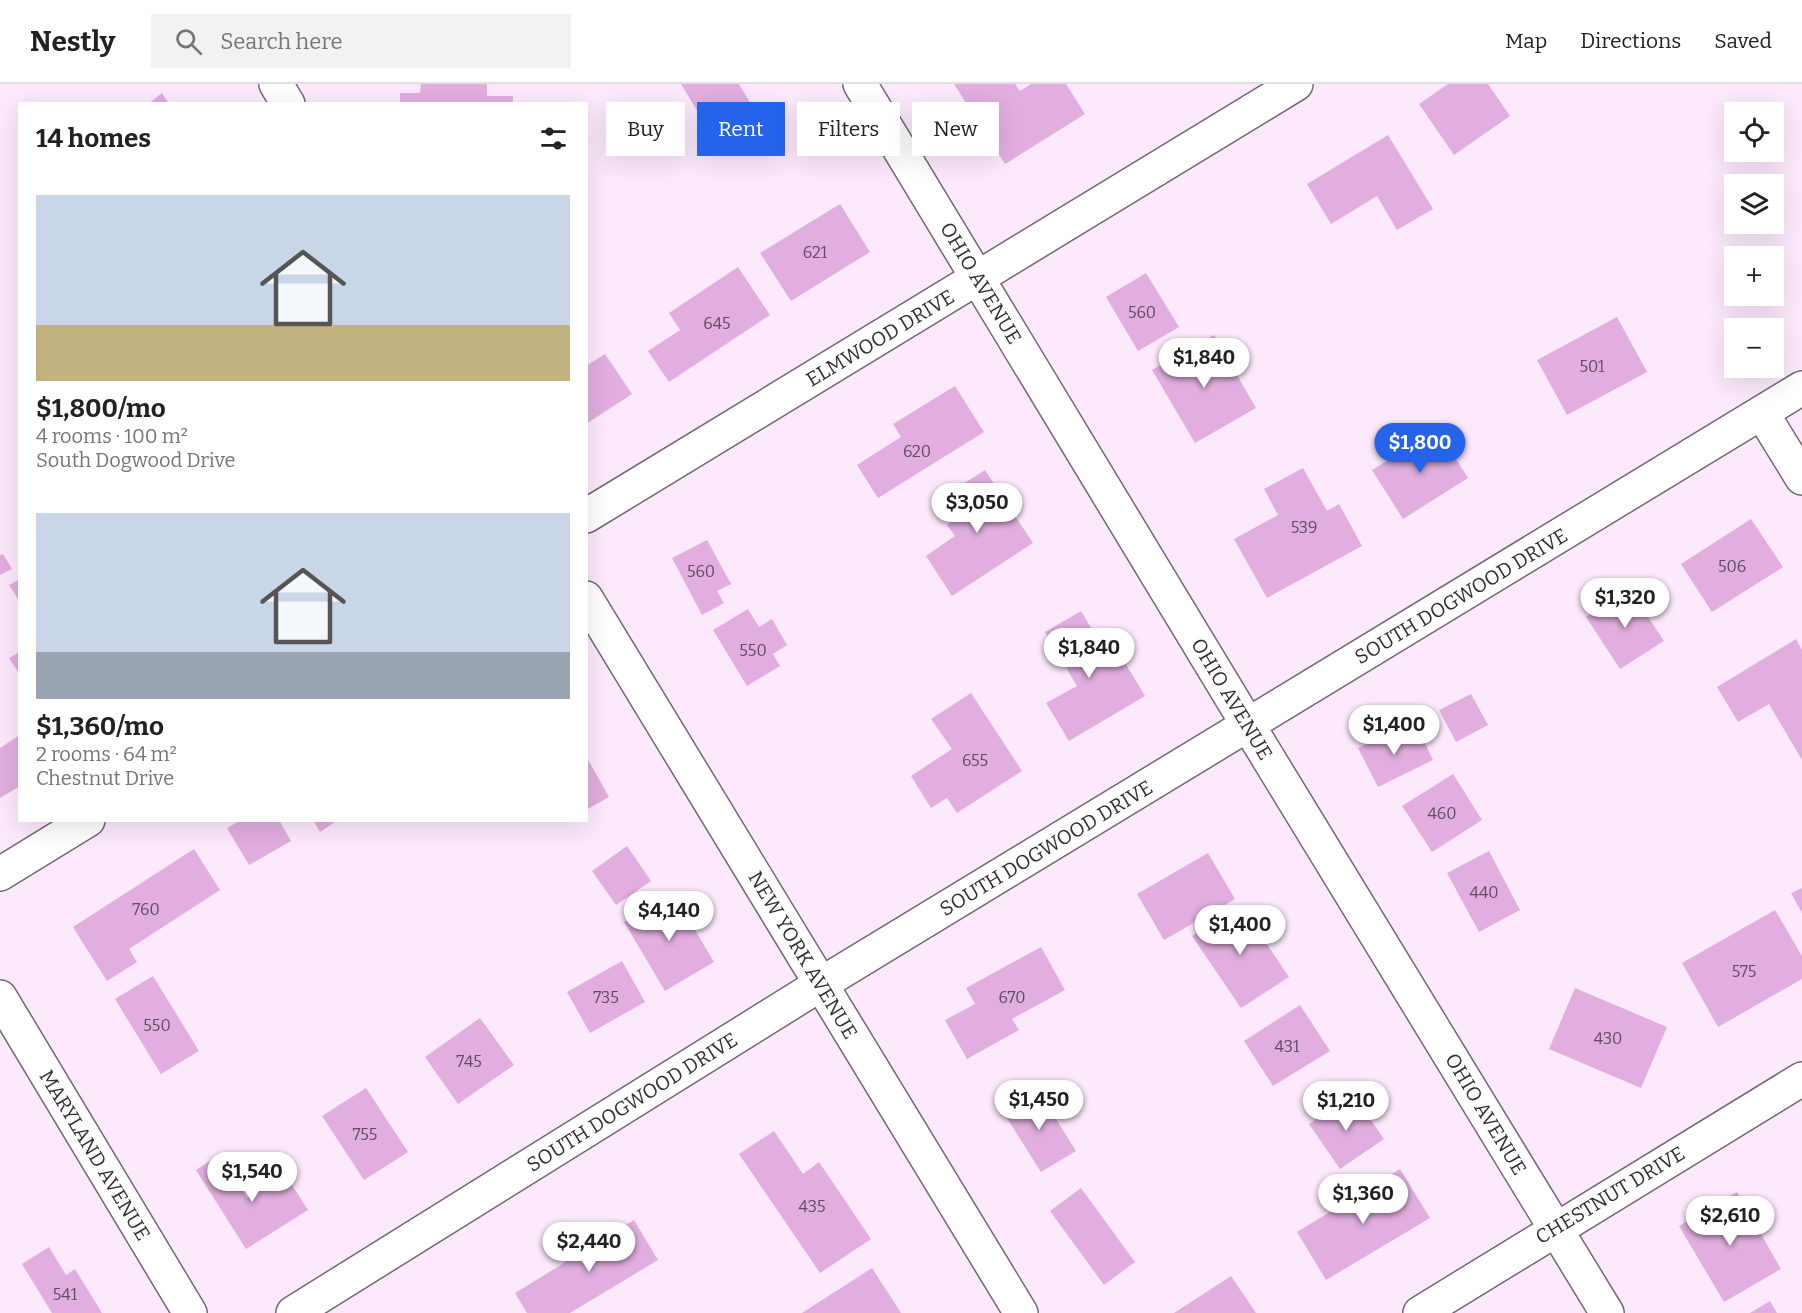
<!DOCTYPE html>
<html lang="en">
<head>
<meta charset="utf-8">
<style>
  :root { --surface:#fff; --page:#f2f2f2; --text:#222; --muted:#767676; --line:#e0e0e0; --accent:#2563eb }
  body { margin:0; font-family:Bitter,serif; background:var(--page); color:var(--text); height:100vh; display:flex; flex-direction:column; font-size:22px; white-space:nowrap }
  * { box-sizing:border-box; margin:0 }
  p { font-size:20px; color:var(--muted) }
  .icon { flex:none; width:33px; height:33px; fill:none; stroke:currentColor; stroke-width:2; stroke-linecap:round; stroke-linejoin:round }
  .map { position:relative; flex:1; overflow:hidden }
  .sheet { position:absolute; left:18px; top:18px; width:570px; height:720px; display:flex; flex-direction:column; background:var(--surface); border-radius:0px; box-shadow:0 6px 24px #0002 }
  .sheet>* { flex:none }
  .top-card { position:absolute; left:606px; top:18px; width:570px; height:54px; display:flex; gap:12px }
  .fabs { position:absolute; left:1724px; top:18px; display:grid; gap:12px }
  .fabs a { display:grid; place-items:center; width:60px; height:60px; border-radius:0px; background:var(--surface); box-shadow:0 6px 24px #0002; font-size:30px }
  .price { position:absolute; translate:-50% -51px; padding:0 14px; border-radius:21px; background:#fff; color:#222; font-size:20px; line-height:39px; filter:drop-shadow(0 2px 3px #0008) }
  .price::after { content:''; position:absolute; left:50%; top:36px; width:18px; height:14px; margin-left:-9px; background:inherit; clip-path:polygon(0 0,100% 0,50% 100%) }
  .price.on { background:var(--accent); color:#fff }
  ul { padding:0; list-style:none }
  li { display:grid; align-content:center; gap:12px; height:318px; padding:0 18px }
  li span { display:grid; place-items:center; height:186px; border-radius:0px; color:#555 }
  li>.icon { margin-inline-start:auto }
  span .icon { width:108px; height:108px; fill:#fffc; stroke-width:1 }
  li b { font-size:26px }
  h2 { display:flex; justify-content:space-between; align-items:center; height:72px; padding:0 18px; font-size:26px }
  .tag { padding:0 21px; border-radius:0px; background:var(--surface); box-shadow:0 6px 24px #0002; font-size:21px; line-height:54px }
  .tag.on { background:var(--accent); color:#fff }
  header { display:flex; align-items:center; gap:36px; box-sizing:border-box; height:84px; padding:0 30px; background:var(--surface); border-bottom:2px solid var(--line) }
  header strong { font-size:28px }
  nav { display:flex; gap:33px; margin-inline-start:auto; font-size:21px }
  .search { width:420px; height:54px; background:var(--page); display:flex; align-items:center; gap:15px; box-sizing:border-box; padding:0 21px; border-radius:0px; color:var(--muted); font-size:22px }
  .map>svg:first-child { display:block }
  .building { fill:#e1aedf }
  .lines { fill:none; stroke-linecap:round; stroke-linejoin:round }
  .minor-casing { stroke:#776576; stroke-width:36 }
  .minor { stroke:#fff; stroke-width:33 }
  .labels { text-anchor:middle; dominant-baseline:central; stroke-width:5; stroke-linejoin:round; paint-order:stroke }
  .number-label { font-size:16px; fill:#604d5f }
  .street-label { font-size:20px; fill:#352d34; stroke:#fdfdfd }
</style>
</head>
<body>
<header>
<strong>Nestly</strong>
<div class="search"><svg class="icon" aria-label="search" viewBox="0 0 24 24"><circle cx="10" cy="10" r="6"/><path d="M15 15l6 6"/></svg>Search here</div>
<nav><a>Map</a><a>Directions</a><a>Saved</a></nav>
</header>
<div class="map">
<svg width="1802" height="1229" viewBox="0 0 1802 1229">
  <rect width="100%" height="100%" fill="#fde9fc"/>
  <path class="building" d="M 421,0 L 487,0 L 487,12 L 513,12 L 513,20 L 400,20 L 400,9 L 420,9 Z
    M 681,0 L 739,0 L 751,20 L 708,45 Z
    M 954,0 L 1015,0 L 1020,7 L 1031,0 L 1066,0 L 1085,30 L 1005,80 Z
    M 1448,0 L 1488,0 L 1510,32 L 1454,71 L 1419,20 Z
    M 162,9 L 169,20 L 148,20 Z
    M 1388,51 L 1433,125 L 1397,146 L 1377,112 L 1331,140 L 1307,100 Z
    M 840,120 L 870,168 L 791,217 L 760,169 Z
    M 738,183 L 770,231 L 669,298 L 648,267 L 680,246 L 669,229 Z
    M 1146,189 L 1179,243 L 1138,267 L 1106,213 Z
    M 1617,233 L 1647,288 L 1567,331 L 1537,276 Z
    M 1214,251 L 1256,324 L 1195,359 L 1152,286 Z
    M 605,270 L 632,310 L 586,340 L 586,282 Z
    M 955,302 L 984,348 L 878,414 L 857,381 L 901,353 L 893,340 Z
    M 1437,345 L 1468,394 L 1403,435 L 1372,386 Z
    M 1303,384 L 1327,427 L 1339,420 L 1362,462 L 1267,514 L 1234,455 L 1278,431 L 1264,405 Z
    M 985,386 L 1033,459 L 952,512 L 926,472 L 955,452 L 947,441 L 955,435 L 941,414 Z
    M 1751,435 L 1783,483 L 1712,528 L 1681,480 Z
    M 707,456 L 731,500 L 717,507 L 724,519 L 702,531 L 672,474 Z
    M 3,470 L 12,485 L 0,491 L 0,471 Z
    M 20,495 L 20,518 L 9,501 Z
    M 1629,504 L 1664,557 L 1620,585 L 1586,533 Z
    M 748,525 L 759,543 L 772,535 L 787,561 L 773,570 L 780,582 L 747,602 L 713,546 Z
    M 1081,527 L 1114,582 L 1124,577 L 1145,612 L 1069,657 L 1046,619 L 1077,602 L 1045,548 Z
    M 1796,555 L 1802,566 L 1802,676 L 1769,620 L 1738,638 L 1717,603 Z
    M 20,568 L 20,591 L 9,574 Z
    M 971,609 L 1022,687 L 957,729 L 947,714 L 931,724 L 911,692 L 952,665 L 931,635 Z
    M 1471,610 L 1488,641 L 1456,658 L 1439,626 Z
    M 1397,644 L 1405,660 L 1421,651 L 1433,676 L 1378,703 L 1358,664 Z
    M 20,651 L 20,702 L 0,714 L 0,664 Z
    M 586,672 L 609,713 L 586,726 Z
    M 1453,690 L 1482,736 L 1432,768 L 1402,722 Z
    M 241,736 L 279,736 L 291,757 L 249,781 L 227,744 Z
    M 313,736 L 338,736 L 320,748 Z
    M 627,762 L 651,797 L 616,821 L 592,787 Z
    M 194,765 L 220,806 L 129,865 L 137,878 L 107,897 L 73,843 Z
    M 1489,767 L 1520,826 L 1479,848 L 1447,789 Z
    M 1208,769 L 1235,815 L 1164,856 L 1137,810 Z
    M 1802,804 L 1802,829 L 1791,809 Z
    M 673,809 L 714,878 L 665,907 L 624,838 Z
    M 1240,820 L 1289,893 L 1241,924 L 1192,852 Z
    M 1775,826 L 1802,872 L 1802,895 L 1718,943 L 1682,879 Z
    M 1041,863 L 1065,906 L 1012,935 L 1019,946 L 967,975 L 945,936 L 975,920 L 966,904 Z
    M 622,877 L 645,918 L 590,949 L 567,908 Z
    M 153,892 L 199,967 L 161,990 L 115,915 Z
    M 1575,904 L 1667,943 L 1641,1004 L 1549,965 Z
    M 1300,921 L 1330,967 L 1273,1002 L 1244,957 Z
    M 480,934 L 514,981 L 458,1020 L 425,973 Z
    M 366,1004 L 408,1068 L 364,1096 L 322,1032 Z
    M 1038,1006 L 1076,1067 L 1041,1088 L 1003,1028 Z
    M 1353,1010 L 1384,1055 L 1340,1085 L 1309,1040 Z
    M 774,1047 L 803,1090 L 819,1078 L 871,1155 L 820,1189 L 739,1070 Z
    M 219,1071 L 247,1114 L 285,1090 L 308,1126 L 246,1165 L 196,1086 Z
    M 1400,1085 L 1430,1134 L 1326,1196 L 1297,1148 Z
    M 1081,1104 L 1135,1178 L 1104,1201 L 1050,1127 Z
    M 1737,1108 L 1781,1185 L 1724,1218 L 1679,1142 Z
    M 634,1136 L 658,1176 L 570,1229 L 527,1229 L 515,1209 Z
    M 49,1163 L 66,1191 L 75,1185 L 102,1229 L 52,1229 L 22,1180 Z
    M 872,1184 L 901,1229 L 802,1229 Z
    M 1231,1192 L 1256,1229 L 1174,1229 Z
    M 1770,1217 L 1777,1229 L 1750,1229 Z"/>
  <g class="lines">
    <g class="minor-casing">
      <path id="minor" d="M 276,0 L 288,20
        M 860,0 L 1248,641 L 1607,1229
        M 1762,329 L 1802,394
        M 586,432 L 1296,0
        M 586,514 L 1021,1229
        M 0,790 L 88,736
        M 0,913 L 190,1229
        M 293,1229 L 821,900 L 1802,304
        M 1420,1229 L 1802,995"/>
    </g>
    <use href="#minor" class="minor"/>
  </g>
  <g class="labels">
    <g class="number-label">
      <text x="815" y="168">621</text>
      <text x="1142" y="228">560</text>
      <text x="717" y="239">645</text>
      <text x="1592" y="282">501</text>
      <text x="917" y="367">620</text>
      <text x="1304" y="443">539</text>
      <text x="1732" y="482">506</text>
      <text x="701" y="487">560</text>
      <text x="753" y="566">550</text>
      <text x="975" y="676">655</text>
      <text x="1442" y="729">460</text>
      <text x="1484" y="808">440</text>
      <text x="146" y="825">760</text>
      <text x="1744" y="887">575</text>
      <text x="606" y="913">735</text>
      <text x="1012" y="913">670</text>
      <text x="157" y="941">550</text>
      <text x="1608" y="954">430</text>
      <text x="1287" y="962">431</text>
      <text x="469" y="977">745</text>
      <text x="365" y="1050">755</text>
      <text x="812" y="1122">435</text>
      <text x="65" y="1210">541</text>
    </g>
    <g class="street-label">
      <text transform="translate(981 199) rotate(59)">OHIO AVENUE</text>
      <text transform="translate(880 254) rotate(-31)">ELMWOOD DRIVE</text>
      <text transform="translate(1461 512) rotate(-31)">SOUTH DOGWOOD DRIVE</text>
      <text transform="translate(1232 615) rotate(59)">OHIO AVENUE</text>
      <text transform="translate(1046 764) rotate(-31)">SOUTH DOGWOOD DRIVE</text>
      <text transform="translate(803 871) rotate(59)">NEW YORK AVENUE</text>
      <text transform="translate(632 1018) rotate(-32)">SOUTH DOGWOOD DRIVE</text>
      <text transform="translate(1486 1030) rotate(59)">OHIO AVENUE</text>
      <text transform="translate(95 1071) rotate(59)">MARYLAND AVENUE</text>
      <text transform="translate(1610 1111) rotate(-31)">CHESTNUT DRIVE</text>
    </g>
  </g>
</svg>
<div class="fabs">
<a><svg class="icon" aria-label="locate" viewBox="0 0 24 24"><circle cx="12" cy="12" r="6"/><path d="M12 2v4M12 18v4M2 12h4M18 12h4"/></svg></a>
<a><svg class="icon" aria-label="layers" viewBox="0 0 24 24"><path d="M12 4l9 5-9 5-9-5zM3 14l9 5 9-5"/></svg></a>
<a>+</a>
<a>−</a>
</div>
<b class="price" style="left:1204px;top:305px">$1,840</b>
<b class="price on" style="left:1420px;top:390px">$1,800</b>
<b class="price" style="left:977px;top:450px">$3,050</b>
<b class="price" style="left:1625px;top:545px">$1,320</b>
<b class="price" style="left:1089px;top:595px">$1,840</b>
<b class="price" style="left:1394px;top:672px">$1,400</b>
<b class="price" style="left:669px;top:858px">$4,140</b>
<b class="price" style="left:1240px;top:872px">$1,400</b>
<b class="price" style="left:1039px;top:1047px">$1,450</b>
<b class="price" style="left:1346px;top:1048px">$1,210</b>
<b class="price" style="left:252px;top:1119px">$1,540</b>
<b class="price" style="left:1363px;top:1141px">$1,360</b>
<b class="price" style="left:1730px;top:1163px">$2,610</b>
<b class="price" style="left:589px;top:1189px">$2,440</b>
<div class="top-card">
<a class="tag">Buy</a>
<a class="tag on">Rent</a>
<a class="tag">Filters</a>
<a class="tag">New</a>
</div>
<section class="sheet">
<h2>14 homes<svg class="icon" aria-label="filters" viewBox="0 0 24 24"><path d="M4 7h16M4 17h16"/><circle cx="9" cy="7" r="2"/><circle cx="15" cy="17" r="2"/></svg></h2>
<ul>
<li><span style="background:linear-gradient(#c9d6e8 70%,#c2b280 0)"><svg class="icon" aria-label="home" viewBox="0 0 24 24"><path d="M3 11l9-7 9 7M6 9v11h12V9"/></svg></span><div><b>$1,800/mo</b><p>4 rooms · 100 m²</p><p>South Dogwood Drive</p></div></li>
<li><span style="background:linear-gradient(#c9d6e8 75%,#9aa5b1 0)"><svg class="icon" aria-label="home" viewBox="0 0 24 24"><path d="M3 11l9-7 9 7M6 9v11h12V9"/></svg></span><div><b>$1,360/mo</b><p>2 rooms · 64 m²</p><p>Chestnut Drive</p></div></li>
</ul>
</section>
</div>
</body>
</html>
